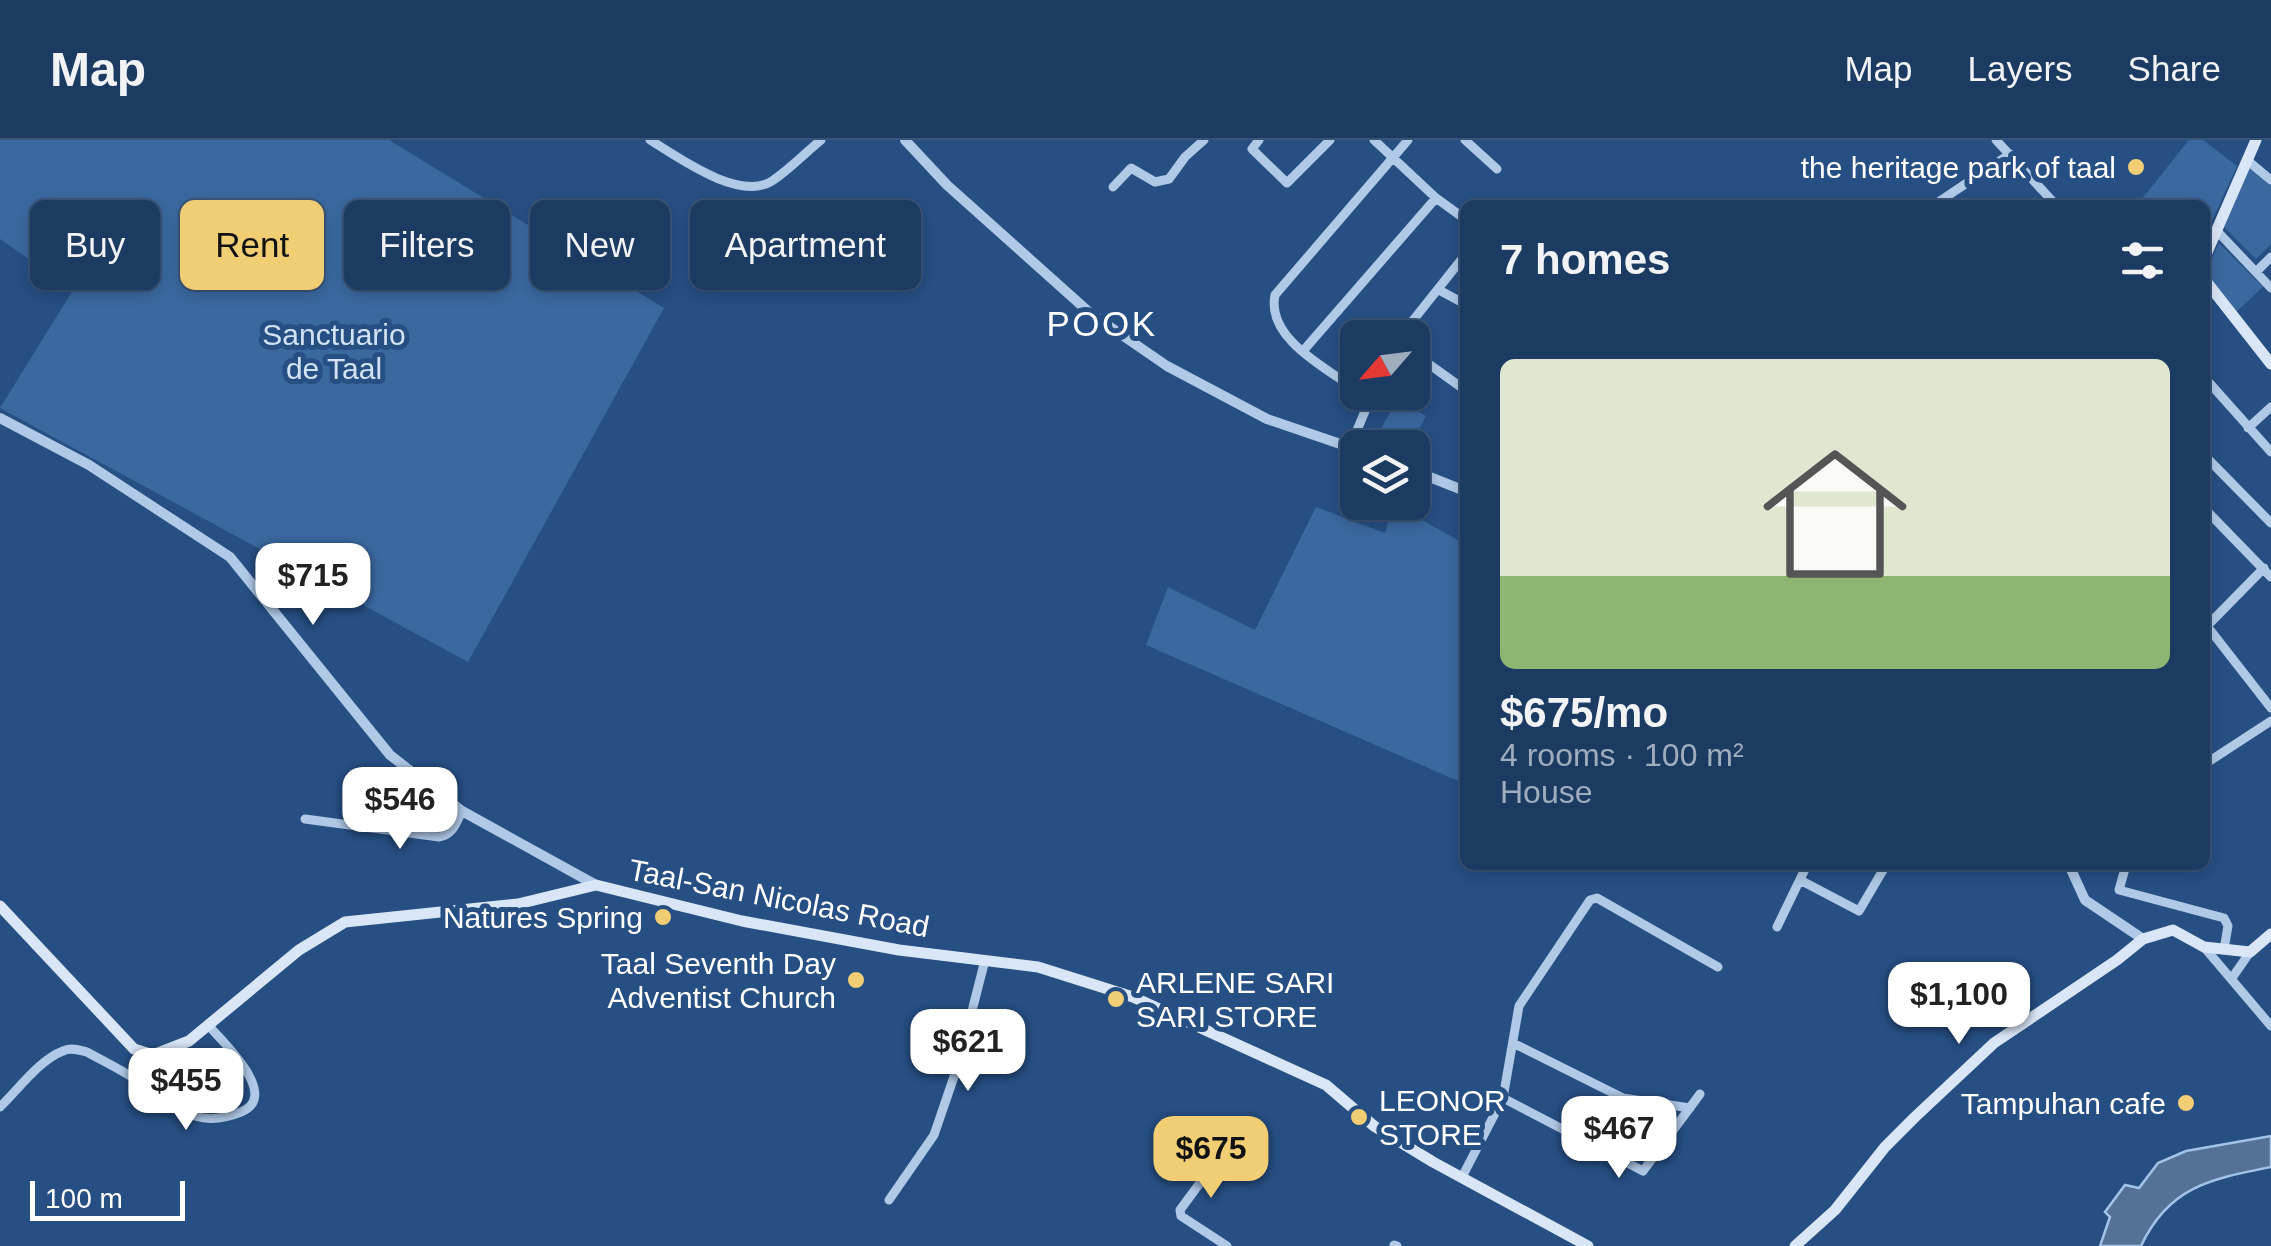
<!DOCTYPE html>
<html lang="en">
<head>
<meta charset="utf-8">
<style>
  :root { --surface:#1c3b63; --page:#254269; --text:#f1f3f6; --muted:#a0adbe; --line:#3a5578; --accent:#f1cd74 }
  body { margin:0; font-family:Helvetica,sans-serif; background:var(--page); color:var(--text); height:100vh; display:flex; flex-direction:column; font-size:38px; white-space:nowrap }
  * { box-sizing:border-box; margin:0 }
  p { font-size:32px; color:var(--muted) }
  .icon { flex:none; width:55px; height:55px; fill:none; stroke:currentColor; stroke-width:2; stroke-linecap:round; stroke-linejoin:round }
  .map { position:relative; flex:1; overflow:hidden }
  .drawer { position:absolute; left:1460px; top:60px; width:750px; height:670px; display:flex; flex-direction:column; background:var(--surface); border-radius:15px; box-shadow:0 5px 15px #0003,0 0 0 2px var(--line) }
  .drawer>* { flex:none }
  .hud { position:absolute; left:30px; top:60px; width:950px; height:90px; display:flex; gap:20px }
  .needle { width:65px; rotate:242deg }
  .tools { position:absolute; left:1340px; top:180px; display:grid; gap:20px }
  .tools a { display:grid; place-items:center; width:90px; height:90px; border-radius:15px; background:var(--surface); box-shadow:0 5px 15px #0003,0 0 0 2px var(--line); font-size:50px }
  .scale { position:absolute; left:30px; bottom:25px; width:155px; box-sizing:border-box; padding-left:10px; border:5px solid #fff; border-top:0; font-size:28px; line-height:35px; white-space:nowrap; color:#fff; -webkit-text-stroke:8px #264f84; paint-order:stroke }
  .price { position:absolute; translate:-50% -85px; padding:0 22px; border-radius:20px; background:#fff; color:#222; font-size:32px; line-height:65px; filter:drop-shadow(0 2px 5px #0008) }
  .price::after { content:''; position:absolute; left:50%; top:60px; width:30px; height:22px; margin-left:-15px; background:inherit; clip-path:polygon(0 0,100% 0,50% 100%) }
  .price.on { background:var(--accent); color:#111 }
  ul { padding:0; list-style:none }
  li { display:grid; align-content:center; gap:20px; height:530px; padding:0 40px }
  li span { display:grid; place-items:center; height:310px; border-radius:15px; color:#555 }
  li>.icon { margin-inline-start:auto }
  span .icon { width:180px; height:180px; fill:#fffc; stroke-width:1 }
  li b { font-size:42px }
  h2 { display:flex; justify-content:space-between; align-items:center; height:120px; padding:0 40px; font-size:42px }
  .pill { padding:0 35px; border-radius:15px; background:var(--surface); box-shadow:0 5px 15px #0003,0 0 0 2px var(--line); font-size:35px; line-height:90px }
  .pill.on { background:var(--accent); color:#111 }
  header { display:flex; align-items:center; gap:60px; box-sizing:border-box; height:140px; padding:0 50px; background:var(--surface); border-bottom:2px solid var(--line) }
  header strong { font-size:48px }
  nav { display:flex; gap:55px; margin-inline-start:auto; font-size:35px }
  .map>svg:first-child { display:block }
  .green { fill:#3a69a0 }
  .water { fill:#547196; stroke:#a4c3e8; stroke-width:2.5 }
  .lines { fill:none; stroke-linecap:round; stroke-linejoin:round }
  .minor { stroke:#afc9e7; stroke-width:9 }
  .tertiary { stroke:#afc9e7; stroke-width:10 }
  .secondary { stroke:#d9e6f7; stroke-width:11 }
  .poi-dot { fill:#f1cd74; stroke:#264f84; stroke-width:4 }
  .labels { text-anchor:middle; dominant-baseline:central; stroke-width:10; stroke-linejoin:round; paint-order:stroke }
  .poi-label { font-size:30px; fill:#fff; stroke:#264f84; text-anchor:end }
  .park-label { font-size:30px; fill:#d3e3f6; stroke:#264f84 }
  .street-label { font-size:30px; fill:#fff; stroke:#264f84 }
  .quarter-label { font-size:35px; letter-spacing:2.5px; fill:#fff; stroke:#264f84 }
</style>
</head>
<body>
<header>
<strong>Map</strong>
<nav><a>Map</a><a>Layers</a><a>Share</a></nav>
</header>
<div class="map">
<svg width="2271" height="1106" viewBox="0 0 2271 1106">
  <rect width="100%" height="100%" fill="#264f84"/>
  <path class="green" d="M 0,0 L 389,0 L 664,168 L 468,522 L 0,268 L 73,150 L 0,99 Z
    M 2189,0 L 2203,0 L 2237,26 L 2205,96 L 2205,65 L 2137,65 Z
    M 2249,25 L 2271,45 L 2271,104 L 2256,119 L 2223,86 Z
    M 2219,103 L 2263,147 L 2235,173 C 2212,144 2200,139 2219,103 Z
    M 1397,260 L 1426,276 L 1409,307 L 1381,307 L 1373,303 Z
    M 1393,364 L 1465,404 L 1465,644 L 1146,505 L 1168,447 L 1255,490 L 1316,367 L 1385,393 Z"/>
  <path class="water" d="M 2271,996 L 2271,1027 C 2211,1039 2169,1046 2141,1106 L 2100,1106 L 2110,1077 L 2105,1072 L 2125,1045 L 2139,1048 L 2158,1023 L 2186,1011 Z"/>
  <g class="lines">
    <path class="minor" d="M 650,0 C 678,17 739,62 772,41 C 789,30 805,13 821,0
      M 1259,0 L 1252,9 L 1287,43 L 1330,0
      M 1374,0 L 1436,58 L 1465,79
      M 1465,0 L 1497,29
      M 1996,0 L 2056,65
      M 2247,20 L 2271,40
      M 1113,47 L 1131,28 L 1155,42 L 1169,39 L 1185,17 L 1204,0
      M 1934,65 L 2010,14
      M 2217,91 L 2271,148
      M 2256,132 L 2271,117
      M 1439,150 L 1465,164
      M 1399,198 L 1465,115
      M 1303,211 L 1436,58
      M 1412,212 L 1465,250
      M 2205,238 L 2271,312
      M 1358,251 C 1328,229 1266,199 1275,155 L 1408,0
      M 2248,288 L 2271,267
      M 1350,307 L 1373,252
      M 2205,316 L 2271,383
      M 2205,369 L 2271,437
      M 2264,428 L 2207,486 L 2271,568
      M 2205,624 L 2271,581
      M 305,679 L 439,697 C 453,695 456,683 462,671
      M 2126,725 L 2119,750 L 2224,778 L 2228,786 L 2224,809
      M 1800,740 L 1859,771 L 1886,725
      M 1777,787 L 1807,725
      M 2204,807 L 2271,886
      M 2232,838 L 2250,812
      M 1513,903 L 1623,958 L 1690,968
      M 1503,958 L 1643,1031 L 1700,954
      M 0,967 C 18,950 39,920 63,911 C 70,907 80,910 87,912 C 103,921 120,929 135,939 C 154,952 173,969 195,976 C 211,981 226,978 241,972 C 281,956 223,902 208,885
      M 1462,1037 L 1503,958 L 1519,866 L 1590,760 L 1597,758 L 1718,827
      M 889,1060 L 934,995 L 959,922 L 985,820
      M 1394,1105 L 1397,1106
      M 1227,1106 L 1181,1076 L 1180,1070 L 1228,1005"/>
    <path class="tertiary" d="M 905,0 L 947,45 L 1090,173 L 1167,226 L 1267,279 L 1358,310
      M 0,278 L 89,325 L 230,417 L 390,615 L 462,671 L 596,745
      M 1412,330 L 1465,351
      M 2069,725 L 2085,760 L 2143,799"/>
    <path class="secondary" d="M 2205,117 L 2256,0
      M 2205,140 L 2271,224
      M 0,766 L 134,909 L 153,915 L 189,901 L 299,810 L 345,782 L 518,764 L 596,745 L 742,781 L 899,810 L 1038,827 L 1133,857 L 1326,945 L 1374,986 L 1433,1022 L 1588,1106
      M 1795,1106 L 1835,1070 L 1885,1007 L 1915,977 L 1994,903 L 2117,820 L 2143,799 L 2173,790 L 2204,807 L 2250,812 L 2271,794"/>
  </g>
  <g class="poi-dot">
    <circle cx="2136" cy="27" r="10"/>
    <circle cx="663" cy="777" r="10"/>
    <circle cx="856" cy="840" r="10"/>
    <circle cx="1116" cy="859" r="10"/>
    <circle cx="2186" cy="963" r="10"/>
    <circle cx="1359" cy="977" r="10"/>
  </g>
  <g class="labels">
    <g class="poi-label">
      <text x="2116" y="27">the heritage park of taal</text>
      <text x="643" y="777">Natures Spring</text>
      <text x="836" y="823">Taal Seventh Day<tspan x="836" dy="34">Adventist Church</tspan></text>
      <text x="1136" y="842" text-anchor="start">ARLENE SARI<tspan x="1136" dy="34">SARI STORE</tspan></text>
      <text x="1379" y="960" text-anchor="start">LEONOR<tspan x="1379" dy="34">STORE</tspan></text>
      <text x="2166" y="963">Tampuhan cafe</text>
    </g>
    <g class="park-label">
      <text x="334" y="194">Sanctuario<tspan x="334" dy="34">de Taal</tspan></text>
    </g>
    <g class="street-label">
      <text transform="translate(779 758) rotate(11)">Taal-San Nicolas Road</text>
    </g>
    <g class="quarter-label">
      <text x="1102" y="183">POOK</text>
    </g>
  </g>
</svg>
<div class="tools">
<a><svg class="needle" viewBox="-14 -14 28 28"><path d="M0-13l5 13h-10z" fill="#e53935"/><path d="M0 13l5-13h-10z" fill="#a0adbe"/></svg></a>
<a><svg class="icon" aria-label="layers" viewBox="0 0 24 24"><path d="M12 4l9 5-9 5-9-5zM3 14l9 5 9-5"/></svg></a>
</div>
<div class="scale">100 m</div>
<b class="price" style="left:313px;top:488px">$715</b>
<b class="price" style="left:400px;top:712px">$546</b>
<b class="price" style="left:1959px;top:907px">$1,100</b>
<b class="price" style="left:968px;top:954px">$621</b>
<b class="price" style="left:186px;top:993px">$455</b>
<b class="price" style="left:1619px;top:1041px">$467</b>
<b class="price on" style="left:1211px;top:1061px">$675</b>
<div class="hud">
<a class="pill">Buy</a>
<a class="pill on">Rent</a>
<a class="pill">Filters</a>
<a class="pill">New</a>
<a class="pill">Apartment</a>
</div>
<section class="drawer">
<h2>7 homes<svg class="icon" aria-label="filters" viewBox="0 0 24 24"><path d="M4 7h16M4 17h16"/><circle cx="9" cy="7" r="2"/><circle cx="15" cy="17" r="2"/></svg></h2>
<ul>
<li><span style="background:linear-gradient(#dfe7d0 70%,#8fb573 0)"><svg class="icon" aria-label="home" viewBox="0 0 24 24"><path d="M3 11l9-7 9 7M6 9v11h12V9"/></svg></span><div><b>$675/mo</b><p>4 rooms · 100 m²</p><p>House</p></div></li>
</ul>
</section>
</div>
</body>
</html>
